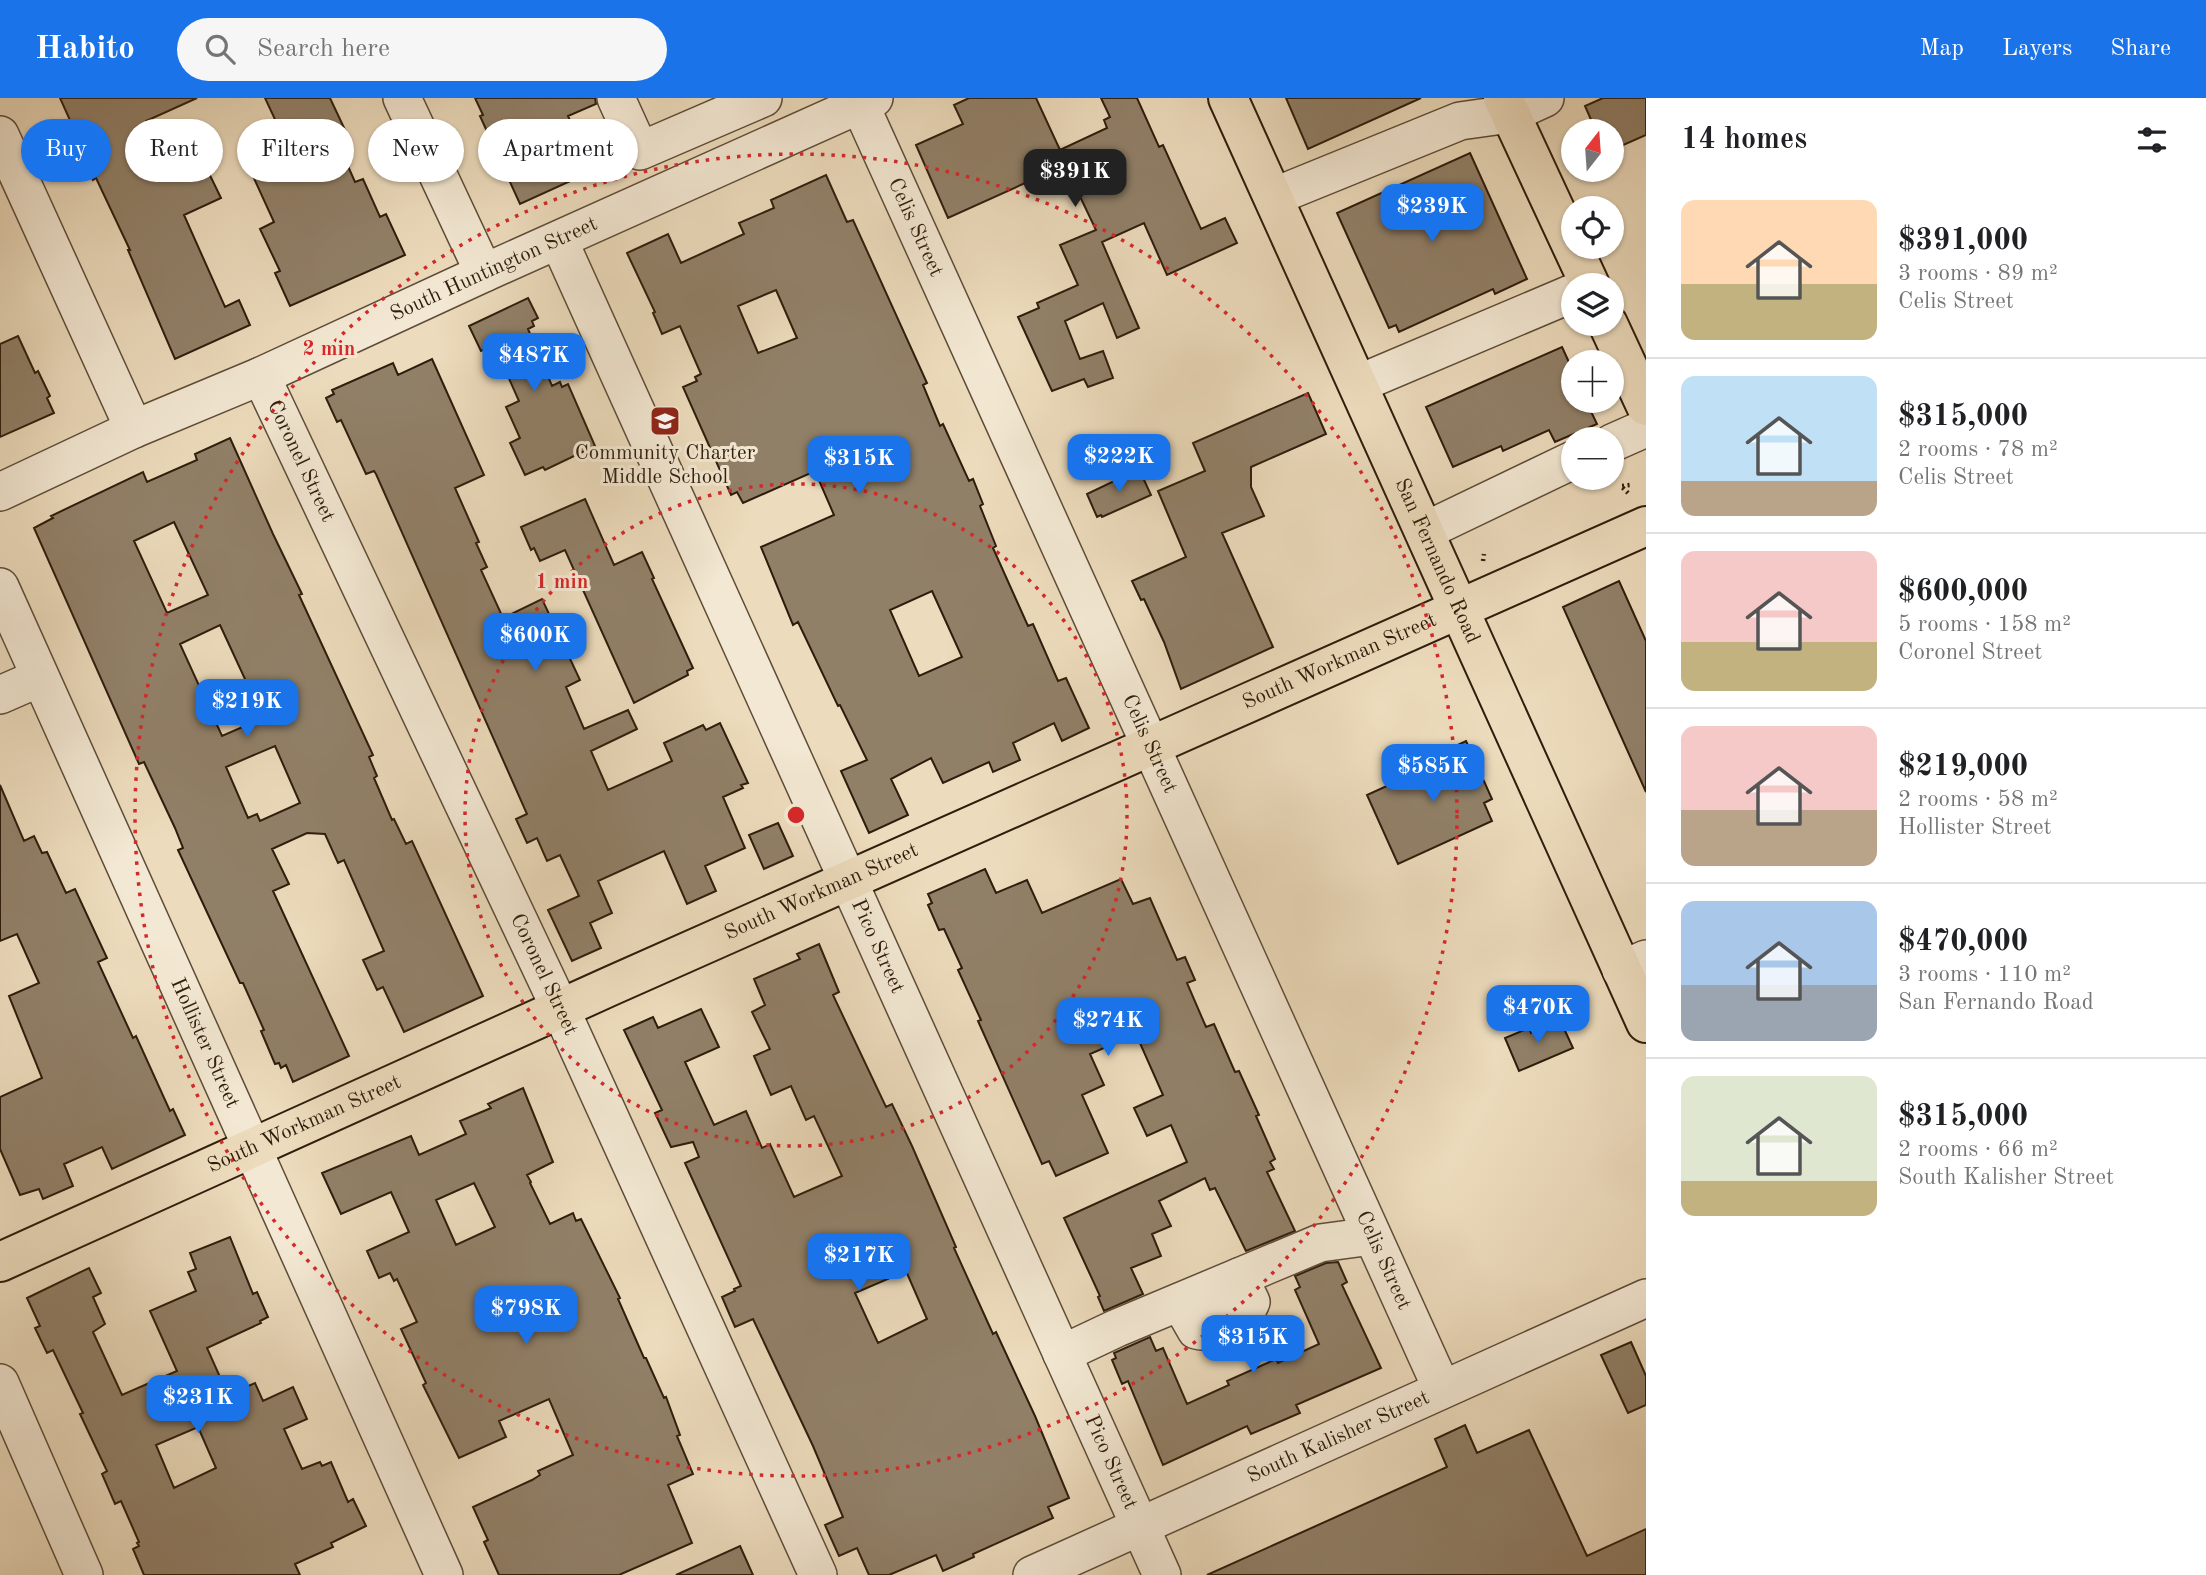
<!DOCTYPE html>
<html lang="en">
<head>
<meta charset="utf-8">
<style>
  :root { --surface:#fff; --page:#f6f6f6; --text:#202124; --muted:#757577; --line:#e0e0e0; --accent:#1a73e8 }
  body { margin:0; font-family:"Old Standard TT",serif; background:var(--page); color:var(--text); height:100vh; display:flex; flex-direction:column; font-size:26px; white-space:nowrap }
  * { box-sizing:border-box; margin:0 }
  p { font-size:23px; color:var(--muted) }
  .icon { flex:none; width:38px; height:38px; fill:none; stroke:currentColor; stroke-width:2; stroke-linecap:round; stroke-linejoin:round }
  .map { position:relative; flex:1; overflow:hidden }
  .side { display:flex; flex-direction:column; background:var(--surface); width:560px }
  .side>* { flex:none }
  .guide { position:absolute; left:21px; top:21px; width:665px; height:63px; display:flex; gap:14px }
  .needle { width:46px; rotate:17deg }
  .fabs { position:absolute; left:1561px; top:21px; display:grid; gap:14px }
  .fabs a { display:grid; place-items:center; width:63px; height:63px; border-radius:50%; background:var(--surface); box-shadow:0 2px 5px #0004; font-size:35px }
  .price { position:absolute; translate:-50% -60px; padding:0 16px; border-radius:14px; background:var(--accent); color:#fff; font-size:23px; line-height:46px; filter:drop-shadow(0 2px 4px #0008) }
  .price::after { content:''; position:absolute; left:50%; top:42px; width:21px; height:16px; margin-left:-10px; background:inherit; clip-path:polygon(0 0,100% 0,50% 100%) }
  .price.selected { background:#222; color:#fff }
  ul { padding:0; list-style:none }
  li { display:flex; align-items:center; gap:21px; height:175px; padding:0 35px }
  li+li { border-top:2px solid var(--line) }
  li span { display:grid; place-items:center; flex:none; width:196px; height:140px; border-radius:14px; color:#555 }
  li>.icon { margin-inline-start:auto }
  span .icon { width:84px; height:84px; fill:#fffc; stroke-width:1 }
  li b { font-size:30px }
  h2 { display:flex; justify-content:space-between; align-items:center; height:84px; padding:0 35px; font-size:30px }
  .chip { padding:0 24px; border-radius:32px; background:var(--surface); box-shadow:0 2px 5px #0004; font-size:24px; line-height:63px }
  .chip.selected { background:var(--accent); color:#fff }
  header { display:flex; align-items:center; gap:42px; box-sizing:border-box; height:98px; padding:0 35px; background:var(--accent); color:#fff }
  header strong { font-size:33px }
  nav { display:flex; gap:38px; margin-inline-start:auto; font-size:24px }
  .search { width:490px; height:63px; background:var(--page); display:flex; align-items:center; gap:18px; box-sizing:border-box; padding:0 24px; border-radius:38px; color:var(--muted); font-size:26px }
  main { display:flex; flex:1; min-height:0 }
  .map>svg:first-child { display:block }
  .building { fill:#918068; stroke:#2e1d0c; stroke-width:2; fill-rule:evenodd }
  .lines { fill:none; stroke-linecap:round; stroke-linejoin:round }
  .minor-casing { stroke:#5e4c38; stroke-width:40 }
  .major-casing { stroke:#2e1d0c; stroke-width:42 }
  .path { stroke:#2e1d0c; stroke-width:4.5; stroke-dasharray:2 3.5; stroke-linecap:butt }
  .minor { stroke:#f3e8d3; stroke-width:37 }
  .major { stroke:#ecdbbc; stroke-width:38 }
  .ring { fill:none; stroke:#d62828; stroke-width:3.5; stroke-dasharray:3.5 7 }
  .labels { text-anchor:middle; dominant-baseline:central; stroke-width:6; stroke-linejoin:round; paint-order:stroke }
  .street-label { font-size:21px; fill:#2e1d0c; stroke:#f3e8d3 }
  .poi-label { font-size:21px; fill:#2e1d0c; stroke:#f3e8d3 }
  .centre { fill:#d62828; stroke:#f3e8d3; stroke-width:3.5 }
  .ring-label { font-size:21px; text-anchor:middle; font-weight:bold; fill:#d62828; stroke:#f3e8d3; stroke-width:6; stroke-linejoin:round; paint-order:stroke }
</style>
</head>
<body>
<header>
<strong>Habito</strong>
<div class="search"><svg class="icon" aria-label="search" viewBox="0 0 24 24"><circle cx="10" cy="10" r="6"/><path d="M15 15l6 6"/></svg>Search here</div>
<nav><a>Map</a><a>Layers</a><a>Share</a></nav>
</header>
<main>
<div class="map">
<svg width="1646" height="1477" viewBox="0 0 1646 1477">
  <rect width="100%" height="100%" fill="#ecdbbc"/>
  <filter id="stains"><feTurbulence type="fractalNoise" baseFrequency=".00286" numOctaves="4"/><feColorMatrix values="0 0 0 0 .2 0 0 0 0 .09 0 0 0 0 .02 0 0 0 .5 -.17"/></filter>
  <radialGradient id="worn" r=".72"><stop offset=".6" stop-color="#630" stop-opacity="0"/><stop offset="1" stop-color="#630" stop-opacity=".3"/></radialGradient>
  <path class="building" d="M 60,0 L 197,0 L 146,23 L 173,82 L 205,67 L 221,100 L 184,117 L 225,209 L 239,202 L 250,227 L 175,261 L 128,152 L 130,152 L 96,80 L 93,82 L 75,41 L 78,40 Z
    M 265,0 L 330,0 L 346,34 L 335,39 L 355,84 L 363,81 L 380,119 L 386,116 L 405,157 L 290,208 L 275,175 L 280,173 L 260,131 L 274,124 L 247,65 L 287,47 Z
    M 475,0 L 595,0 L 596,6 L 568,18 L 582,49 L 578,51 L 588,75 L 520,106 L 480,18 L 483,17 Z
    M 969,0 L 1036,0 L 1060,52 L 1107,30 L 1104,22 L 1110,19 L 1101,0 L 1137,0 L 1159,49 L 1163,47 L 1201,131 L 1225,120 L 1237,145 L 1167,177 L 1144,125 L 1102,144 L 1139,230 L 1117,240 L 1103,205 L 1065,223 L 1080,261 L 1103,253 L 1113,280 L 1088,289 L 1084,281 L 1052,293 L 1018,219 L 1039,210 L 1037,205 L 1078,187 L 1060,147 L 1096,132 L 1065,67 L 948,120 L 916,47 L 963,26 L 954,7 Z
    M 1286,0 L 1421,0 L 1308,51 Z
    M 1603,0 L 1646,0 L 1646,37 L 1612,52 L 1612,33 L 1596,33 L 1585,8 Z
    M 1470,55 L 1527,181 L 1495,196 L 1493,191 L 1399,234 L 1396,227 L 1389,230 L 1337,115 Z
    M 826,77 L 847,124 L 853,122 L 927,285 L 923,287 L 940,328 L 943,326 L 969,383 L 973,381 L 983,406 L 980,408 L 996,448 L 993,450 L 1028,528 L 1033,526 L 1058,583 L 1066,580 L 1089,630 L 1062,643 L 1054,625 L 1013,645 L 1020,662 L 993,674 L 989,664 L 943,685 L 931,660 L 891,681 L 908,717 L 869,735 L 841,673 L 867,662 L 840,607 L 838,608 L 798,524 L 793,527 L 761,449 L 834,417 L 815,373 L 743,405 L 737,394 L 731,397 L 683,289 L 697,283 L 695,279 L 701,276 L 680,228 L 662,236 L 653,215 L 655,214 L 627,155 L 668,136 L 681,165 L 744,136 L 739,125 L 774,110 L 771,102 ZM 776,192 L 797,240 L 758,255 L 738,208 ZM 932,493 L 962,559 L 919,578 L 890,512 Z
    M 528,200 L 538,220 L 532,223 L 534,228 L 528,231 L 552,288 L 560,284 L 562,289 L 568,286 L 595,348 L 545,372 L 543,369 L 525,377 L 510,345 L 520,340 L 506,309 L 519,303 L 494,247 L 481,253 L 469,228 Z
    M 18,238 L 35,275 L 38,273 L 50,298 L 47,300 L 54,315 L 0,339 L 0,246 Z
    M 1562,249 L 1573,273 L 1573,303 L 1586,303 L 1597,326 L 1555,344 L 1549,332 L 1503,353 L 1501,348 L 1453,369 L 1426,309 Z
    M 432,261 L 484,377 L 455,390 L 479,444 L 476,445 L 487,469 L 481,472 L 503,520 L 542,501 L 580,582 L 566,589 L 584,631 L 628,612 L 637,631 L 591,653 L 608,692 L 672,663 L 664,645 L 703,627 L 706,632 L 720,625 L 748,685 L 741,687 L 743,690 L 723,699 L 745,750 L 705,768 L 716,793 L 687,806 L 664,753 L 598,783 L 612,815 L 590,825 L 601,850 L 572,863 L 548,812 L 579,798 L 560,757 L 547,763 L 537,740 L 527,745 L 516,721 L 527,716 L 376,376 L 374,373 L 366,376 L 341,322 L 337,324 L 326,300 L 334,296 L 332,292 L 393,265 L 398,277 Z
    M 1308,295 L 1326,336 L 1251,369 L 1251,389 L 1264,418 L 1222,435 L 1273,549 L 1181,591 L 1164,544 L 1144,501 L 1141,502 L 1132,483 L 1186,459 L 1158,393 L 1205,373 L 1193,345 Z
    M 230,340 L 273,436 L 302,496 L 299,497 L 373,657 L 369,659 L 377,678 L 374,680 L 392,722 L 394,721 L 406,746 L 412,743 L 483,898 L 404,934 L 383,889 L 377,892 L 363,862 L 384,853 L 344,762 L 338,765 L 325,736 L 307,735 L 272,751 L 289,786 L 273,793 L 349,958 L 293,984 L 286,967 L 281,970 L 279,965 L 275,966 L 261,933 L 264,932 L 243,885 L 240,885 L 178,752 L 183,750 L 175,730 L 144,664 L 139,666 L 34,430 L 53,420 L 51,418 L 143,374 L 147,384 L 197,362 L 195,356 ZM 174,424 L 208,497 L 167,515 L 134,443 ZM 220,527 L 263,620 L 222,638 L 180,546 ZM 275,648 L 300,705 L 260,723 L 257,716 L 248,720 L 226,669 Z
    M 1139,371 L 1151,397 L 1102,419 L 1101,417 L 1097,419 L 1087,396 Z
    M 585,401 L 614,467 L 642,454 L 654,480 L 652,481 L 693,570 L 687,573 L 688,577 L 634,605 L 565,452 L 540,463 L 534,450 L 531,452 L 521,429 Z
    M 1619,483 L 1646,543 L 1646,694 L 1563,509 Z
    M 1466,643 L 1492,701 L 1484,705 L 1492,723 L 1398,766 L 1367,697 L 1435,666 L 1432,659 Z
    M 0,687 L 24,743 L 34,738 L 42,755 L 47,754 L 66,795 L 75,791 L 107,860 L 98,864 L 133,940 L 136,938 L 170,1013 L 173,1011 L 185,1037 L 112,1071 L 102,1049 L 64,1066 L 73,1088 L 43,1101 L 39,1091 L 20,1097 L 0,1051 L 0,999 L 42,980 L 9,898 L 39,885 L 17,836 L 0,843 Z
    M 778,725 L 793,758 L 764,771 L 749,737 Z
    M 985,771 L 996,795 L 1027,782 L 1042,815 L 1121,781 L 1133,806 L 1150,800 L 1177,862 L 1185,859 L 1195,882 L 1187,885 L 1206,929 L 1214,926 L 1235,974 L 1239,973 L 1259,1017 L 1256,1018 L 1275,1061 L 1270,1064 L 1274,1071 L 1267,1074 L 1295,1133 L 1246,1153 L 1215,1090 L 1210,1092 L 1205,1080 L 1159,1103 L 1171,1128 L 1152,1136 L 1161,1158 L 1131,1170 L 1143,1196 L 1104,1213 L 1098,1199 L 1100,1198 L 1064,1120 L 1187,1064 L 1171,1027 L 1147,1038 L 1134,1010 L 1163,997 L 1136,936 L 1090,956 L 1104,987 L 1082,997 L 1108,1055 L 1056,1078 L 1049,1063 L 1042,1066 L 978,923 L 981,922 L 958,872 L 962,870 L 944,831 L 939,832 L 928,807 L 932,805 L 928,796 Z
    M 819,846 L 839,894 L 833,897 L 886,1009 L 892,1006 L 912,1048 L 956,1149 L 954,1150 L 993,1236 L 996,1234 L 1035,1318 L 1069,1400 L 1048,1409 L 1053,1420 L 973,1456 L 974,1459 L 943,1473 L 936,1457 L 889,1477 L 869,1477 L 857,1450 L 839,1458 L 825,1427 L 843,1419 L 813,1348 L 753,1221 L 735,1229 L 722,1199 L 735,1193 L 734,1191 L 741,1188 L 685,1065 L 699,1059 L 693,1044 L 671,1049 L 655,1015 L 662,1012 L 624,932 L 653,919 L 658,930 L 701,911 L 719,949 L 685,964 L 714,1027 L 746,1013 L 762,1050 L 770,1046 L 794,1099 L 842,1078 L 814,1018 L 806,1022 L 791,988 L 771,997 L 754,958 L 770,951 L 752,914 L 765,907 L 754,881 L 800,861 L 797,856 ZM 906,1173 L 927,1221 L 878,1245 L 855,1195 Z
    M 1560,922 L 1573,950 L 1519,973 L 1505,940 L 1529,930 L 1531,935 Z
    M 523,990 L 553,1064 L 527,1077 L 531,1084 L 530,1085 L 550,1126 L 573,1115 L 576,1123 L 581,1121 L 620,1200 L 618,1201 L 644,1260 L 646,1260 L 664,1300 L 666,1299 L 680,1337 L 677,1338 L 693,1376 L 668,1387 L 692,1445 L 619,1477 L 499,1477 L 484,1444 L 488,1442 L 473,1409 L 532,1382 L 540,1377 L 538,1373 L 573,1357 L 549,1301 L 499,1323 L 506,1339 L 459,1360 L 423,1287 L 426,1285 L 401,1231 L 417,1224 L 397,1181 L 394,1183 L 390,1175 L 379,1180 L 367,1153 L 409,1134 L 391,1094 L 341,1116 L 322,1075 L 411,1038 L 419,1057 L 466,1036 L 460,1023 L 491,1010 L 488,1006 ZM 474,1085 L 495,1129 L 456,1147 L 436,1102 Z
    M 230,1139 L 253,1196 L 257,1194 L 268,1219 L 260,1223 L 261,1225 L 207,1250 L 228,1297 L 255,1285 L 263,1303 L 293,1289 L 307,1321 L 284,1331 L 302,1371 L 320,1364 L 322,1368 L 331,1364 L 348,1404 L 353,1401 L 366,1428 L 331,1445 L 333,1449 L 295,1466 L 300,1477 L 144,1477 L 133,1451 L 139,1448 L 137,1445 L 139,1444 L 121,1403 L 115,1406 L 102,1376 L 107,1373 L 80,1316 L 83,1315 L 53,1252 L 47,1255 L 35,1230 L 40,1228 L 27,1200 L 89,1170 L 101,1195 L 93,1199 L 105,1226 L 93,1234 L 122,1297 L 177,1273 L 150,1213 L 196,1193 L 188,1174 L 196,1171 L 190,1155 ZM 198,1329 L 216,1370 L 174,1390 L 156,1347 Z
    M 1338,1164 L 1347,1184 L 1342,1187 L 1381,1270 L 1296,1307 L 1300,1315 L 1251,1336 L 1247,1328 L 1163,1367 L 1128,1283 L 1122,1286 L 1112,1262 L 1116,1260 L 1114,1255 L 1150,1239 L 1156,1253 L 1163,1250 L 1187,1306 L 1229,1287 L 1227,1283 L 1276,1261 L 1278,1265 L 1319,1246 L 1295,1192 L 1300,1189 L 1295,1178 L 1326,1165 Z
    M 1631,1244 L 1646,1278 L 1646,1307 L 1628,1315 L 1601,1257 Z
    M 1465,1327 L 1477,1355 L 1529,1332 L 1587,1458 L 1646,1431 L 1646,1477 L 1207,1477 L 1447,1369 L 1435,1341 Z
    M 740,1448 L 753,1477 L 676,1477 Z"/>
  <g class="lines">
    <g class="minor-casing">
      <g id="minor">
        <path d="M 402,0 L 484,175"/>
        <path d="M 616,0 L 640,53 L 763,0"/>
        <path id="s1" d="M 857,0 L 1442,1291"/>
        <path d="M 0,37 L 134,331"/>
        <path d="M 1273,99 L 1460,23 L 1510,16 L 1545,0"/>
        <path id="s2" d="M 559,143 L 1162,1477"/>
        <path id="s3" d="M 261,278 L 560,910 L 818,1477"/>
        <path d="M 1358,286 L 1573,195"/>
        <path d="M 1612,345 L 1646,330"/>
        <path id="s4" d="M 0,394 L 134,331 L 261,278 L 484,175 L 874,0"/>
        <path d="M 1425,433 L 1573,362"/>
        <path id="s5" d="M 0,489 L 444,1477"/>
        <path d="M 0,597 L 39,580"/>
        <path d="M 1621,872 L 1646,861"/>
        <path d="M 1180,1204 L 1196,1232 L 1201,1233 L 1247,1212 L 1251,1204 L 1239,1179"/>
        <path d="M 1062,1256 L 1117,1230 L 1320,1145 L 1372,1138"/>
        <path d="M 0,1285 L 84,1477"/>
        <path id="s6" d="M 1032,1477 L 1646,1200"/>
      </g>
    </g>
    <g class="major-casing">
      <g id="major">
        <path id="s7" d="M 1228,0 L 1646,925"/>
        <path d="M 1503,0 L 1590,187"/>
        <path d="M 1608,226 L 1646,308"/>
        <path id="s8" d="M 0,1164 C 547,915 1096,670 1646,428"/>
      </g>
    </g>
    <path class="path" d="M 1628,395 L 1621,388 L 1630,387
      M 1483,463 L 1484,456"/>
    <use href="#minor" class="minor"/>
    <use href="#major" class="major"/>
  </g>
  <g class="ring">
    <circle cx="796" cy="717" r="331"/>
    <circle cx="796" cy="717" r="661"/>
  </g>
  <defs>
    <g id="school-square" transform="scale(1.575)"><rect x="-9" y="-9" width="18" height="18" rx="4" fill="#8f2418" stroke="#f3e8d3"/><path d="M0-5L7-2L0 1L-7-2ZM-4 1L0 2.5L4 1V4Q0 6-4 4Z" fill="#fff"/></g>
  </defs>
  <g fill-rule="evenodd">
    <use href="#school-square" x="665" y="323"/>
  </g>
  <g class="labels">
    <g class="street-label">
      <text stroke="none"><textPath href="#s1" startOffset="142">Celis Street</textPath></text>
      <text stroke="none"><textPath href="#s4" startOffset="542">South Huntington Street</textPath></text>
      <text stroke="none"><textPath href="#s3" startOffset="94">Coronel Street</textPath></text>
      <text stroke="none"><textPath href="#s7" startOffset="508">San Fernando Road</textPath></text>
      <text stroke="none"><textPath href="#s8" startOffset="1468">South Workman Street</textPath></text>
      <text stroke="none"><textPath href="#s1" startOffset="709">Celis Street</textPath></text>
      <text stroke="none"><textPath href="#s8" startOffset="901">South Workman Street</textPath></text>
      <text stroke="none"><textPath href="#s2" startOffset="774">Pico Street</textPath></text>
      <text stroke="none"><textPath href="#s3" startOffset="662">Coronel Street</textPath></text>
      <text stroke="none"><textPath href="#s5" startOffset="500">Hollister Street</textPath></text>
      <text stroke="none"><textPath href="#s8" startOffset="334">South Workman Street</textPath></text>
      <text stroke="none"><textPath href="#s1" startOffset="1276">Celis Street</textPath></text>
      <text stroke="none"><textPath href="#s6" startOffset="336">South Kalisher Street</textPath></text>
      <text stroke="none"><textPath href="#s2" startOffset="1340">Pico Street</textPath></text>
    </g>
    <g class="poi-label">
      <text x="665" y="355">Community Charter<tspan x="665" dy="24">Middle School</tspan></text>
    </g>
  </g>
  <circle cx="796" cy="717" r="10" class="centre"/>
  <g class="ring-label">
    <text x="329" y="257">2 min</text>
    <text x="562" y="490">1 min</text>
  </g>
  <rect width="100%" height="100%" filter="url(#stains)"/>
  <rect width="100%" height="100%" fill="url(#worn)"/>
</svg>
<div class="fabs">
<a><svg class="needle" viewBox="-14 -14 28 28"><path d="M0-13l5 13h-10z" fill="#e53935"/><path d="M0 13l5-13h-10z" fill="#757577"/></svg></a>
<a><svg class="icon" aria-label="locate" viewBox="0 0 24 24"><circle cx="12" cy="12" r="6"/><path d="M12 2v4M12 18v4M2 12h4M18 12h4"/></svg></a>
<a><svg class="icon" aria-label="layers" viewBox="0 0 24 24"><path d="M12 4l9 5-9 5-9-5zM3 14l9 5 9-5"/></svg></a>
<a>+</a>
<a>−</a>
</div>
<b class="price selected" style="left:1075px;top:111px">$391K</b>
<b class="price" style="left:1432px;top:146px">$239K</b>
<b class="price" style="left:534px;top:295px">$487K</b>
<b class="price" style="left:1119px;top:396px">$222K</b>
<b class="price" style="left:859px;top:398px">$315K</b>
<b class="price" style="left:535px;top:575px">$600K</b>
<b class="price" style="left:247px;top:641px">$219K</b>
<b class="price" style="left:1433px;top:706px">$585K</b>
<b class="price" style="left:1538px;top:947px">$470K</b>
<b class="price" style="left:1108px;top:960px">$274K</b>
<b class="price" style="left:859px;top:1195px">$217K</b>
<b class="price" style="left:526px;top:1248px">$798K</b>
<b class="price" style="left:1253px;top:1277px">$315K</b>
<b class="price" style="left:198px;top:1337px">$231K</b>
<div class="guide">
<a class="chip selected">Buy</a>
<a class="chip">Rent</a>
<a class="chip">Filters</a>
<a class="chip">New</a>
<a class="chip">Apartment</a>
</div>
</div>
<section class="side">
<h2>14 homes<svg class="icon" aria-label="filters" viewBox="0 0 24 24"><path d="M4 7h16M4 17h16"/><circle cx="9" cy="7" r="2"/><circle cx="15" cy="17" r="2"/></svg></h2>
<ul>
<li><span style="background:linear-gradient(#ffd9b3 60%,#c2b280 0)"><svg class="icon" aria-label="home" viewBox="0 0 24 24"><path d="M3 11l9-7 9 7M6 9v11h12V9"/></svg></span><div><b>$391,000</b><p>3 rooms · 89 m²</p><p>Celis Street</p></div></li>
<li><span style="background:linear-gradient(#bfe0f5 75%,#b9a48a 0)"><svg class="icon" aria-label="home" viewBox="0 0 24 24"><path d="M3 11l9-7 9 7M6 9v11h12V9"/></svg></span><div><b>$315,000</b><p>2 rooms · 78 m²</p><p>Celis Street</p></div></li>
<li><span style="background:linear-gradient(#f6c9c9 65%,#c2b280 0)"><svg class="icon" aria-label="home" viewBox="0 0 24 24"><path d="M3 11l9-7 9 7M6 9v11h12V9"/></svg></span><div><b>$600,000</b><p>5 rooms · 158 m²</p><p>Coronel Street</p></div></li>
<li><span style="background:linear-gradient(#f6c9c9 60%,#b9a48a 0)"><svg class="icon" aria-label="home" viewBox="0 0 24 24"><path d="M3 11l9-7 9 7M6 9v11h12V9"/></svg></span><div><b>$219,000</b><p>2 rooms · 58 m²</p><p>Hollister Street</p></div></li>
<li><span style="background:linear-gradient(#a9c7e8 60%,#9aa5b1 0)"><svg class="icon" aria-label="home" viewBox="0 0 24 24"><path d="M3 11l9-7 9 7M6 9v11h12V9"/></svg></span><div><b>$470,000</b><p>3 rooms · 110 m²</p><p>San Fernando Road</p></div></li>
<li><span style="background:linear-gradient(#dfe7d0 75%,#c2b280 0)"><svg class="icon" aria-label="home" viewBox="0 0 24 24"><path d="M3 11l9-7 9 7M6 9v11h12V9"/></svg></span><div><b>$315,000</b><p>2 rooms · 66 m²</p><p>South Kalisher Street</p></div></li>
</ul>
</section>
</main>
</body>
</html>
